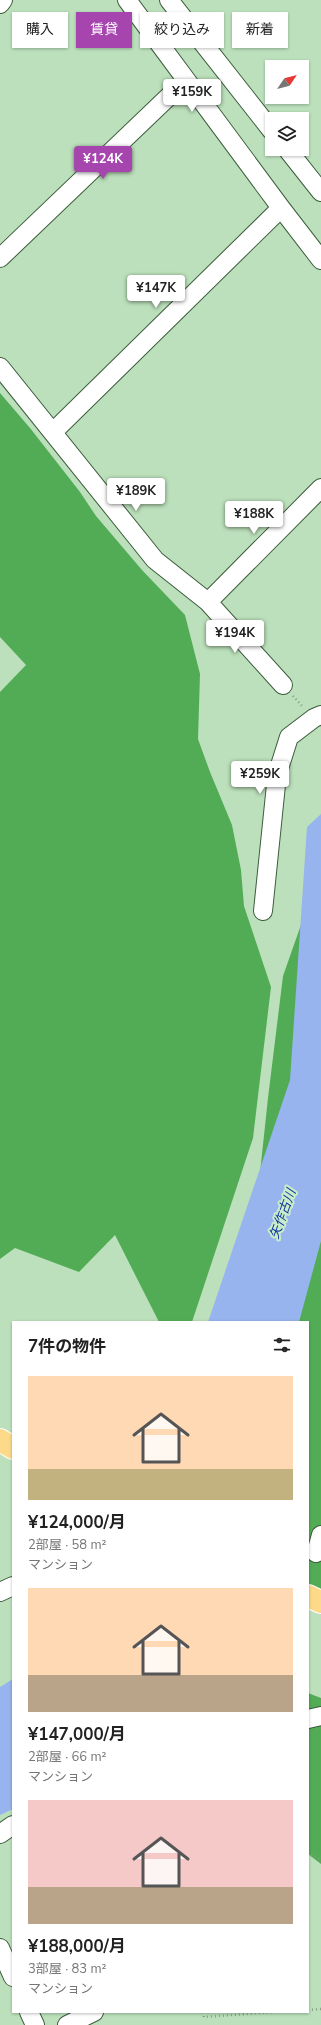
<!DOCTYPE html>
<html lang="ja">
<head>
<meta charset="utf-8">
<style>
  :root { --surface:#fff; --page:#f6f6f6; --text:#222; --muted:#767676; --accent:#a545ad }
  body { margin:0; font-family:"Nunito Sans","Noto Sans JP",sans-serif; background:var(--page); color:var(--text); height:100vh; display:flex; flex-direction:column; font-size:15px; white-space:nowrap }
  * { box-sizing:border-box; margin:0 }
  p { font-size:13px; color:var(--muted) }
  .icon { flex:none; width:22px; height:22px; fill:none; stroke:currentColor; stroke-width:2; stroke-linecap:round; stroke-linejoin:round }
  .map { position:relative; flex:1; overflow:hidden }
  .side { position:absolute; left:12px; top:1321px; width:297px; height:692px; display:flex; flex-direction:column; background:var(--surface); border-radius:0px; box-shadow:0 1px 3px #0004 }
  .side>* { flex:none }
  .hud { position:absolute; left:12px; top:12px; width:297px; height:36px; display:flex; gap:8px }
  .needle { width:26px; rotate:55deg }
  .fabs { position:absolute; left:265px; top:60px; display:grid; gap:8px }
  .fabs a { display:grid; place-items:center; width:44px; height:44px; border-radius:0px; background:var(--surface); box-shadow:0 1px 3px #0004; font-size:20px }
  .price { position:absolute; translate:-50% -34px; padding:0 9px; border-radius:4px; background:#fff; color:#222; font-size:13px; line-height:26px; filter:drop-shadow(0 1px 2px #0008) }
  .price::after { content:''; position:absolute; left:50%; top:24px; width:12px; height:9px; margin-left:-6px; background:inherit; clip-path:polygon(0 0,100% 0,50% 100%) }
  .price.current { background:var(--accent); color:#fff }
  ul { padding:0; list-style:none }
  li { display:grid; align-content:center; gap:8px; height:212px; padding:0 16px }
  li span { display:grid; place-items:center; height:124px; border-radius:0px; color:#555 }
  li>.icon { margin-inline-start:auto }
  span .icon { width:72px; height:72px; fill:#fffc; stroke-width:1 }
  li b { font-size:17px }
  h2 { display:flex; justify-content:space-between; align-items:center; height:48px; padding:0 16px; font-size:17px }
  .tag { padding:0 14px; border-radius:0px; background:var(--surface); box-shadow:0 1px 3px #0004; font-size:14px; line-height:36px }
  .tag.current { background:var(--accent); color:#fff }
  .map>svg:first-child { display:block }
  .forest { fill:#52ac56 }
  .water { fill:#97b4ee }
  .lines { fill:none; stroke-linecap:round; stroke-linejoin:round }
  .minor-casing { stroke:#3c5c3c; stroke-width:20 }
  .major-casing { stroke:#fff; stroke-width:24 }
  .path { stroke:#84a183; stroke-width:2.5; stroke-dasharray:1 3; stroke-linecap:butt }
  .minor { stroke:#fff; stroke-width:18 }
  .major { stroke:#fcda89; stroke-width:22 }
  .labels { text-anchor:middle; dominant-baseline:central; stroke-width:4; stroke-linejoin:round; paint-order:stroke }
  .water-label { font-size:13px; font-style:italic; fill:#1035a1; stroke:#c9edc8 }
</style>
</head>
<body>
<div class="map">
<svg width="321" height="2025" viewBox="0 0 321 2025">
  <rect width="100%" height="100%" fill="#bce0bb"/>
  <path class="forest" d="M 0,393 L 30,428 L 80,492 L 96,516 L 142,570 L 185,615 L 200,674 L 198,739 L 210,772 L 232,825 L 241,870 L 244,906 L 271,987 L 253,1138 L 192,1322 L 159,1322 L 115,1235 L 79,1272 L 15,1248 L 0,1259 L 0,692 L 26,665 L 0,637 Z
    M 321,905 L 321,1600 L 308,1597 L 308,1322 L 235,1322 L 252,1247 L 268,1098 L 283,976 L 302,922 Z
    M 308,1693 L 321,1698 L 321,1864 L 308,1854 Z"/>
  <path class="water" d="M 321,814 L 321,1241 L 299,1322 L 208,1322 L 290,1080 L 307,827 Z
    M 13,1679 L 13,1809 L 0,1815 L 0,1687 Z"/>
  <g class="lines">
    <g class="minor-casing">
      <path id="minor" d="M 127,0 L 281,208 L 321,260
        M 169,0 L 272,131
        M 0,4 L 3,0
        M 287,149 L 321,192
        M 0,258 L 186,80
        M 0,367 L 155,560 L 208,602 L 283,685
        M 53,432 L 281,208
        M 208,602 L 321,488
        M 263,911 L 277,775 L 289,737 L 314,718 L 321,715
        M 316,1553 L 321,1535
        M 0,1592 L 13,1586
        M 308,1719 L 321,1716
        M 0,1834 L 13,1825
        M 0,1948 L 13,1977
        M 29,2012 L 35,2025
        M 67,2025 L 94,2012"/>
    </g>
    <g class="major-casing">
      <path id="major" d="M 0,1440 L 13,1448
        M 308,1596 L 321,1602"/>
    </g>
    <path class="path" d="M 293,696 L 303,707
      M 308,1852 L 321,1860
      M 308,2010 L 321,2009
      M 203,2012 L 204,2017 L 274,2012"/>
    <use href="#minor" class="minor"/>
    <use href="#major" class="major"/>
  </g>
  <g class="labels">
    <g class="water-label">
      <text transform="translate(283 1214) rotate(-70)">矢作古川</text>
    </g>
  </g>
</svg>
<div class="fabs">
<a><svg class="needle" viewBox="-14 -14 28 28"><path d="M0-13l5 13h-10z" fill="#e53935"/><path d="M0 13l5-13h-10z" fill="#767676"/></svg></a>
<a><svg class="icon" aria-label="layers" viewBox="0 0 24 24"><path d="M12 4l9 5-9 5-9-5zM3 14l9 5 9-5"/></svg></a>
</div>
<b class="price" style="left:192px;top:113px">¥159K</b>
<b class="price current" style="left:103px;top:180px">¥124K</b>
<b class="price" style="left:156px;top:309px">¥147K</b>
<b class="price" style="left:136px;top:512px">¥189K</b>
<b class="price" style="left:254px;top:535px">¥188K</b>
<b class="price" style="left:235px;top:654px">¥194K</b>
<b class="price" style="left:260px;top:795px">¥259K</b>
<div class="hud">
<a class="tag">購入</a>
<a class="tag current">賃貸</a>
<a class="tag">絞り込み</a>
<a class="tag">新着</a>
</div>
<section class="side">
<h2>7件の物件<svg class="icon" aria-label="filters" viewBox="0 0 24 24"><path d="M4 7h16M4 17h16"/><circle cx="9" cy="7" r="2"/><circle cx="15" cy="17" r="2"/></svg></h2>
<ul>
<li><span style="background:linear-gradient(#ffd9b3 75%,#c2b280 0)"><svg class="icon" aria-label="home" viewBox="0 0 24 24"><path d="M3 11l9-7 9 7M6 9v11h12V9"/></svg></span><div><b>¥124,000/月</b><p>2部屋 · 58 m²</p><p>マンション</p></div></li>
<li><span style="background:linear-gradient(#ffd9b3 70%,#b9a48a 0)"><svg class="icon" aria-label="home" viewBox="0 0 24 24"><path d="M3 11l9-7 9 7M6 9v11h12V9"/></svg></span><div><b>¥147,000/月</b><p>2部屋 · 66 m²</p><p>マンション</p></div></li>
<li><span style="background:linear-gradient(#f6c9c9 70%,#b9a48a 0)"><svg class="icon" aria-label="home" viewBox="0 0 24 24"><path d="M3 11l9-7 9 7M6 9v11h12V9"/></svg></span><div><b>¥188,000/月</b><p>3部屋 · 83 m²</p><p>マンション</p></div></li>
</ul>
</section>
</div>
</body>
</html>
